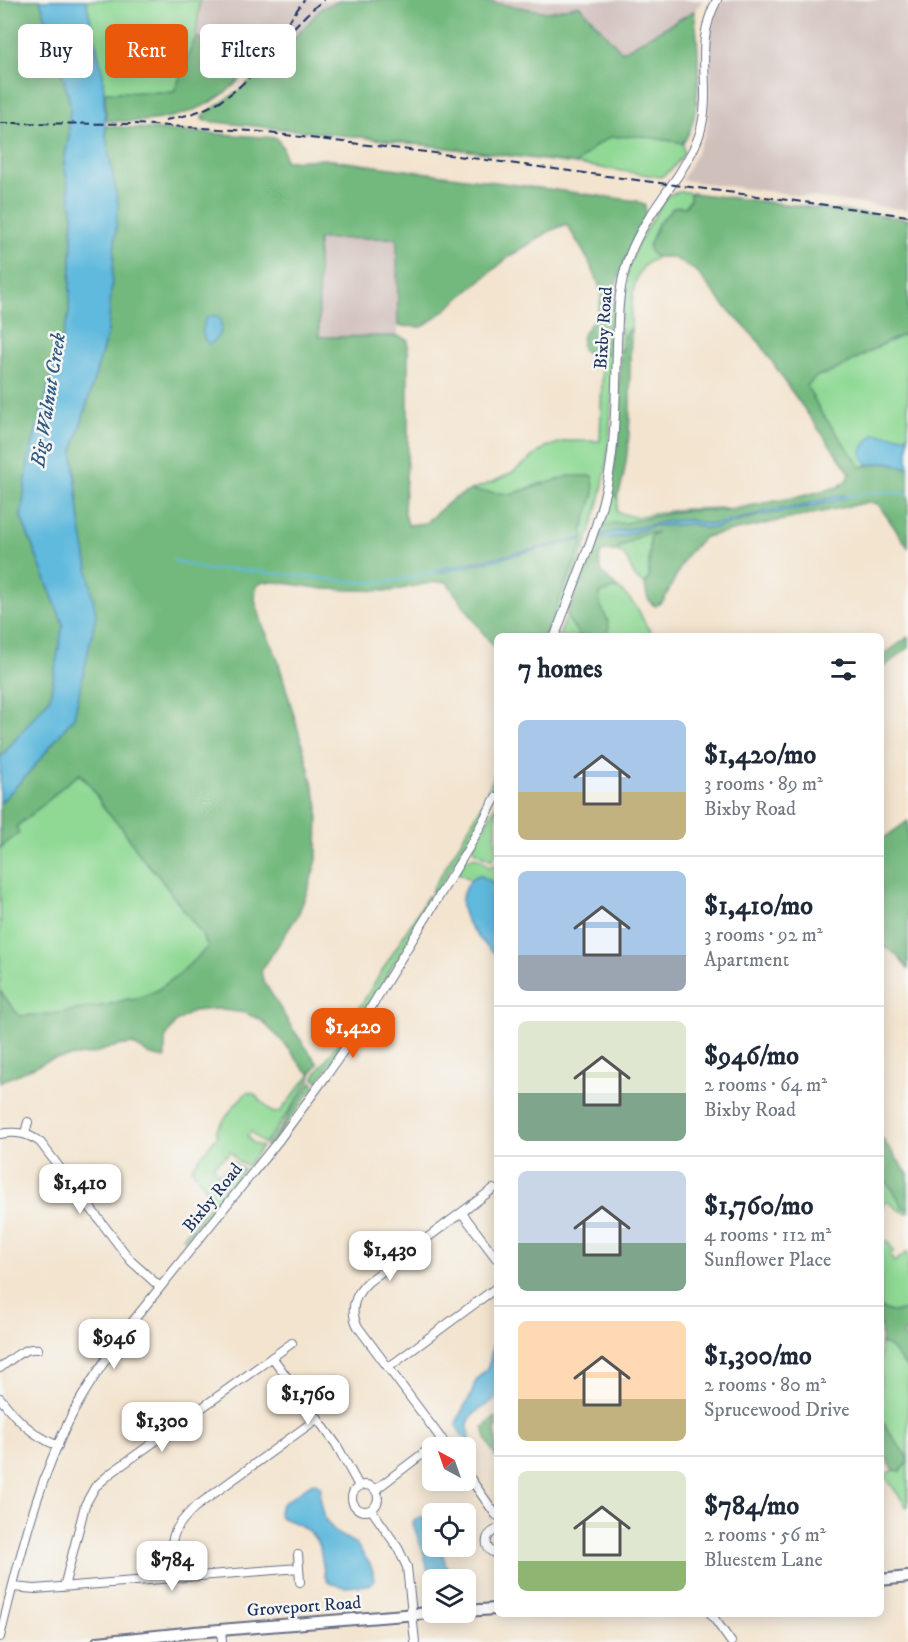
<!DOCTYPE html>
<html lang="en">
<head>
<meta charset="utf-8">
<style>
  :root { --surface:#fff; --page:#f6f6f7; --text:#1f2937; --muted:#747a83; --line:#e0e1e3; --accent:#ea580c }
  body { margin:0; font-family:"IM FELL DW Pica",serif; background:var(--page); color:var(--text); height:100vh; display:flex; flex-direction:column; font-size:22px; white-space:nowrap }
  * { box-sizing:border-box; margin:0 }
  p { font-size:20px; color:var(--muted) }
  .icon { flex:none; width:33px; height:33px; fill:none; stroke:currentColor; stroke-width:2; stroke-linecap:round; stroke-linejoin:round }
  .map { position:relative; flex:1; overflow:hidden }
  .sheet { position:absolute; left:494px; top:633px; width:390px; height:984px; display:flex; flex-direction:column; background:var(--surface); border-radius:9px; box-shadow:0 3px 15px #0003 }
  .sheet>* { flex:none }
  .hud { position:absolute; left:18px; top:24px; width:386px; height:54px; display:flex; gap:12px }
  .needle { width:39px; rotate:320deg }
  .fabs { position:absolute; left:422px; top:1437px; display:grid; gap:12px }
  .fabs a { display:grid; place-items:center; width:54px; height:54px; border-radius:9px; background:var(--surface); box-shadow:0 3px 15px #0003; font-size:30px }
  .price { position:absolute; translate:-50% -51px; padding:0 14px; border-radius:12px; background:#fff; color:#222; font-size:20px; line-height:39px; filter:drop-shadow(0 2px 3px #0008) }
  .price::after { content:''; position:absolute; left:50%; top:36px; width:18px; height:14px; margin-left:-9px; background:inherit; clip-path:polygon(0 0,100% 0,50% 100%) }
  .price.selected { background:var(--accent); color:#fff }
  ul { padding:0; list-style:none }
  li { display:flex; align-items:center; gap:18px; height:150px; padding:0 24px }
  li+li { border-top:2px solid var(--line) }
  li span { display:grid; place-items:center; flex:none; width:168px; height:120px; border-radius:9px; color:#555 }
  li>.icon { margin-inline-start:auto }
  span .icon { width:72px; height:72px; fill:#fffc; stroke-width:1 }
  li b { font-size:26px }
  h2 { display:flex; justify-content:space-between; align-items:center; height:72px; padding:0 24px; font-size:26px }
  .tag { padding:0 21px; border-radius:9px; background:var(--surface); box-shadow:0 3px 15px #0003; font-size:21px; line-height:54px }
  .tag.selected { background:var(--accent); color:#fff }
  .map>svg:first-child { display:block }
  .industrial { fill:#d0c0bc }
  .green { fill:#8fd994; stroke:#558479; stroke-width:1.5 }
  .forest { fill:#73b97e; stroke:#47746e; stroke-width:1.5 }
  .water { fill:#60badd; stroke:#3e749e; stroke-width:1.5 }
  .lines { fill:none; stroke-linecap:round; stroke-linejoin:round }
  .stream { stroke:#60badd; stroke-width:2 }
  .minor-casing { stroke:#676e86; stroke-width:10 }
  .major-casing { stroke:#676e86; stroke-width:14 }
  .minor { stroke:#fff; stroke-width:8 }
  .major { stroke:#fff; stroke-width:10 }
  .rail { stroke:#1b2f5e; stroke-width:2; stroke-dasharray:9 4.5; stroke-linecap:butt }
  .labels { text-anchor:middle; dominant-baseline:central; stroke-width:5; stroke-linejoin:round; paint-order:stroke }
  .street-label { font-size:18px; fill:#1b2f5e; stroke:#f6f6f2 }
  .water-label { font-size:20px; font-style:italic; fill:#305984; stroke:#f6f6f2 }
</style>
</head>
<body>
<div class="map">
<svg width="908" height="1642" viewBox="0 0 908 1642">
  <rect width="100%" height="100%" fill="#f6f6f2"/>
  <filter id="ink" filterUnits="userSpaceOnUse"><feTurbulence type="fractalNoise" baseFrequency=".0167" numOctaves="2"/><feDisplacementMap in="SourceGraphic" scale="12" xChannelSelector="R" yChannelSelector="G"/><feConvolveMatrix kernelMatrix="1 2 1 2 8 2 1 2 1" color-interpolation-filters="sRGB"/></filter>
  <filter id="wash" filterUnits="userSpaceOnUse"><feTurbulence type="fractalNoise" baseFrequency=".008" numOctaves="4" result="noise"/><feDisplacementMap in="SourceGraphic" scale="24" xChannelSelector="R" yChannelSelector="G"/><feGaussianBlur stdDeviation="1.35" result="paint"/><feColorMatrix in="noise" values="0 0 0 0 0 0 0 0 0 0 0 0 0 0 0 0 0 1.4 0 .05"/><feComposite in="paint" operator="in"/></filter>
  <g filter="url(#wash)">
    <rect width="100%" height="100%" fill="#f3e4cf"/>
    <path class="industrial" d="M 200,0 L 342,0 L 322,8 L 269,66 L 196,37 Z
      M 476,0 L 703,0 L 694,11 L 622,52 L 579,5 L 548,12 Z
      M 723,0 L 908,0 L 908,210 L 682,180 L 697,152 L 707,128 L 710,81 L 709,38 L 716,12 Z
      M 397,238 L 398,336 L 319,337 L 318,239 Z"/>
    <path class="green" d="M 0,0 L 200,0 L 196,37 L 174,92 L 0,92 Z
      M 641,136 L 683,143 L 684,154 L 672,169 L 661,177 L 576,164 L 595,146 L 610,137 Z
      M 679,192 L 687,192 L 690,194 L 690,200 L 685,207 L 673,208 L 658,224 L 649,246 L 653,255 L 656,257 L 655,259 C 631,266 631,308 631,328 C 623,334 626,342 622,350 L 620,350 C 622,315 621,280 636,248 C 645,229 657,212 668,195 Z
      M 908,333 L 908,437 L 900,436 L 862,456 L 868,465 L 861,468 L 821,412 L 806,385 L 817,376 L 832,372 L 885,343 Z
      M 613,352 C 611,398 612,444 602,489 C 591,539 569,588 551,636 L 544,636 L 583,543 L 584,535 L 582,531 L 594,493 L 542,483 L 512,494 L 474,491 L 471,490 L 495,481 L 513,472 L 546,447 L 566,441 L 600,441 L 602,375 L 599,356 Z
      M 610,494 L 615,494 L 618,497 L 617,512 L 634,517 L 683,509 L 726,508 L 724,510 L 680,511 L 625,523 L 605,524 L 599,527 Z
      M 657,531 L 659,532 L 651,535 L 649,555 L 649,577 L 645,584 C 626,575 634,559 618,551 L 618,549 L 643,534 Z
      M 618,588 C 626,595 634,602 639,611 C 644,621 646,629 656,636 L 607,636 C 607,633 609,629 608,626 C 608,614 595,605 600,593 Z
      M 567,614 L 568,619 L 580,636 L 559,636 Z
      M 496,772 L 496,788 L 489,804 L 436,893 L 431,892 L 480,809 Z
      M 79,774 L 90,785 L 106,811 L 122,828 L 143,859 L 156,873 L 201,933 L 208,946 L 201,954 L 179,974 L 156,991 L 133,1000 L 128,999 L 107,1005 L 52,1014 L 19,1016 L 0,991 L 0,848 L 19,833 L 15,828 L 50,799 L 62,787 Z
      M 496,805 L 496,853 L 492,860 L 474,851 L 473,847 Z
      M 474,857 L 481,859 L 490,868 L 494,864 L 496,866 L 496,885 L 487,879 L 476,876 L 471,880 L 457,872 L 465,860 Z
      M 428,896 L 430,901 L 430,904 L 350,1034 L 318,1081 L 314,1079 L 316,1074 L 336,1046 Z
      M 311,1074 L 310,1080 L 278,1127 L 264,1144 L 251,1132 L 247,1136 L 253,1143 L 262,1147 L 247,1166 L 239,1162 L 231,1152 L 213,1166 L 219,1174 L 232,1165 L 231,1163 L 233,1161 L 237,1166 L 244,1169 L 214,1208 L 199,1222 L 185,1239 L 183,1237 L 211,1203 C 210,1191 198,1178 191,1168 L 218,1135 L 216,1131 L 234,1106 L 247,1092 L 254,1094 L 273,1113 L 280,1112 L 301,1085 Z
      M 312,1082 L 315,1085 L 270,1146 L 266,1145 L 282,1127 L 291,1111 Z
      M 880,1176 L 894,1191 L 902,1206 L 908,1208 L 908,1213 L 899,1210 L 887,1201 L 881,1208 Z
      M 880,1239 L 887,1241 L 894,1251 L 890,1255 L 894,1262 L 908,1252 L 908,1310 L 891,1312 L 881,1308 Z
      M 880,1343 L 890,1347 L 908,1369 L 908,1461 L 881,1419 Z
      M 908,1462 L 908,1506 L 907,1507 L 884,1475 L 894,1470 L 900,1471 Z"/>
    <path class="forest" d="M 0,0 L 40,0 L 55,45 L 70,103 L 69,135 L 64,162 L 73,214 L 69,314 L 29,457 L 21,517 L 63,624 L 50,698 L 0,758 Z
      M 342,0 L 476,0 L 548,12 L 579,5 L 622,52 L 694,11 C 699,45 704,114 683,143 L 641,136 L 610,137 L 595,146 L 576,164 L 368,138 L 205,121 L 202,119 L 203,115 L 244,87 L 264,65 L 269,66 L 322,8 Z
      M 196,37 L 253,60 C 232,100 187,118 143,121 C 131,122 118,121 106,121 L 105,92 L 174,92 Z
      M 106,126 L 277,138 L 283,148 L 285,161 L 324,159 L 637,201 L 645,205 L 646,215 L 634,238 L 615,287 L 613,352 L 593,357 L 582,350 C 579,330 591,328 597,313 C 599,307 602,300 601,294 C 598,273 578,242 566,224 L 550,231 L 510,256 L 443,312 L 422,327 L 398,326 L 397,238 L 318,239 L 319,337 L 398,336 L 408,340 L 408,447 L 404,510 L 408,525 L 425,523 L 453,499 L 471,490 L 474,491 L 512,494 L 569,476 L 593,476 L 594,493 L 582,531 L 584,535 L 583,543 L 544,636 L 496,636 L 496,649 L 483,633 L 447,582 L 435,582 L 391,591 L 325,589 L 277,582 L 263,582 L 256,586 L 255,600 L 263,626 L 277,657 L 305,754 L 318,805 L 317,860 L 307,892 L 298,915 L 261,971 L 263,980 L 292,1028 L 318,1064 L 311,1074 L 303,1068 L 286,1045 L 261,1020 L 245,1013 L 216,1009 L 193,1011 L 175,1023 L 165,1039 L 165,1058 L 151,1055 L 132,1044 L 117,1046 L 91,1054 L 52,1059 L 0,1082 L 0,991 L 19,1016 L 52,1014 L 107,1005 L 128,999 L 133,1000 L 156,991 L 179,974 L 201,954 L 208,946 L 201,933 L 156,873 L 143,859 L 122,828 L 106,811 L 90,785 L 80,774 L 62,787 L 50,799 L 16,827 L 19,833 L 0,848 L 0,803 L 28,774 L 74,717 L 80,522 L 73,452 L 108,331 Z
      M 692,193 L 908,219 L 908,333 L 885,343 L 832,372 L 817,376 L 807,386 L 821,412 L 861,467 L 887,462 L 908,468 L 908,547 L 878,504 L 869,502 L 718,534 L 705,537 L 699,542 L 686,556 L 664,600 L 656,606 C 647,603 646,592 645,584 L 649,577 L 650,538 L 651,535 L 658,532 L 643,534 L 620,547 L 618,551 L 604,551 L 600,554 C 597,572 605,576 618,588 L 601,593 C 595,605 608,614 609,626 C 609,629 607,633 607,636 L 580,636 L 568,619 L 567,614 L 595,539 L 619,537 L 653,526 L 693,524 L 704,528 L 715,528 L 761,515 L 802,509 L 846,497 L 845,495 L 814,502 L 804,506 L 766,511 L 753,516 L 717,524 L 705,524 L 690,520 L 669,521 L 595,536 L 599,527 L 605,524 L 625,523 L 680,511 L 728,510 L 802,496 L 841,486 L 841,484 L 846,481 L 850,473 L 790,389 L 760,343 L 724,305 L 696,271 L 676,259 L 669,257 L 656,257 L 650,252 L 649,246 L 658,224 L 673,208 L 678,206 L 685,207 L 690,200 L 690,194 Z
      M 631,328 C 632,337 630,347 630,356 C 630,401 632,447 620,490 L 617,496 L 610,494 L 608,497 L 611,484 L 618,439 L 620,350 L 623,350 L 625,336 Z
      M 908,637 L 908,648 L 881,669 L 881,657 Z
      M 908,821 L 908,969 C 900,960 893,947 881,947 L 880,841 Z
      M 881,1137 L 908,1174 L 908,1208 L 904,1208 L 902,1206 L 894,1191 L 881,1176 Z
      M 880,1308 L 891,1312 L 908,1310 L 908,1332 L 905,1332 L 904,1335 L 908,1342 L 908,1369 L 890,1347 L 881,1343 Z
      M 496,1417 L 496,1428 L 495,1432 L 496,1437 L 496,1458 L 486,1439 L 483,1427 Z
      M 880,1419 L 907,1457 L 908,1462 L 900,1471 L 894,1470 L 881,1452 Z"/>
    <path class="water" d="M 40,0 L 86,0 L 103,74 L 106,137 L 118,204 L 108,331 L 73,452 L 80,522 L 96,615 L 74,717 L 28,774 L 0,803 L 0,758 L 50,698 L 63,624 L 21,517 L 29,457 L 69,314 L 73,215 L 64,162 L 69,135 L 70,103 L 55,45 Z
      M 211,316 L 217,316 L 221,320 L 221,332 L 212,343 L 208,344 C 201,336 202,328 206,318 Z
      M 874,434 L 908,437 L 908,468 L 887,462 L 868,465 C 868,465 862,457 862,456 C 860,449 869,439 874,434 Z
      M 845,495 L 846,498 L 802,509 L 761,515 L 715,528 L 704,528 L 693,524 L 653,526 L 619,537 L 595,539 L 595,536 L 669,521 L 690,520 L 706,524 L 717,524 L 753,516 L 766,511 L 804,506 L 814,502 Z
      M 584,538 L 583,539 L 437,573 L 436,570 Z
      M 480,875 L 496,885 L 496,955 C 478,939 451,912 466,887 C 470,881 472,877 480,875 Z
      M 496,1337 L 496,1399 C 487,1405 467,1414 468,1427 C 469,1434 472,1435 469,1442 C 447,1426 460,1415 470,1397 C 473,1392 473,1385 477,1379 C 480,1375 484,1373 487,1368 C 493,1358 490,1347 496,1337 Z
      M 315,1483 L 319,1485 L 321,1489 L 320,1498 L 325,1519 L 335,1532 L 356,1544 L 370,1564 L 373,1572 L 374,1580 L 372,1584 L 368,1585 L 345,1587 L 329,1583 L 325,1577 L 320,1548 L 316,1540 L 310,1532 L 297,1524 L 280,1517 C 278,1512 279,1508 283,1503 L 311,1484 Z
      M 420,1517 L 432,1517 L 432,1546 L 441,1547 L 446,1566 L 454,1579 L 432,1580 L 432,1586 L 431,1585 L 425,1557 L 413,1524 L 414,1521 Z"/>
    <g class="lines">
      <path class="stream" d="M 843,497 C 868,493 882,490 908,494
        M 173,560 L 208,570 L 232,569 L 357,582 L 384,582 L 405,579 L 439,571"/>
    </g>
  </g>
  <g filter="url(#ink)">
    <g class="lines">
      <g class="minor-casing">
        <path id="minor" d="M 555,636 C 576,577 605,517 612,454 C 616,418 616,381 617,345 C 618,320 618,297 624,273 C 633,235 658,205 679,174 C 688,159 697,145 701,129 C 713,82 692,46 717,0
          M 25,1133 L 28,1122
          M 0,1134 C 16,1131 27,1133 40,1142 L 131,1261 L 160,1287
          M 462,1213 L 496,1258
          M 272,1357 L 336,1444 L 359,1486
          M 389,1367 L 496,1288
          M 0,1368 C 11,1360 23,1347 38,1349
          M 0,1398 C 18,1421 31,1434 58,1446
          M 448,1448 L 358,1327 C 349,1310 355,1294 368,1282 L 493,1189
          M 465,1471 L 496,1515
          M352 1498a13 13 0 1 1 26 0a13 13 0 1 1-26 0Z
          M 375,1490 L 442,1439
          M 371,1509 L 398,1548 L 407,1567 L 415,1642
          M 496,1530 C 484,1535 483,1549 496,1554
          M 299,1568 L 300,1582
          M 174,1579 C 170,1544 167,1534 194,1508 L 318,1418
          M 13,1587 L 35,1589 L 299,1568 L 298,1555
          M 64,1587 L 85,1505 L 95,1487 L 111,1473 L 292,1343
          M 711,1614 L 731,1642
          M 221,1630 L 222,1642
          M 0,1637 C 19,1560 37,1481 74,1411 C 90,1381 110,1353 129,1326 L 279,1140 L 329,1072 L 354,1035 L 468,849 L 496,797"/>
      </g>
      <g class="major-casing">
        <path id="major" d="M 880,1580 L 908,1577
          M 465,1611 L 496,1609
          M 98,1642 L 195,1632 L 442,1612"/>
      </g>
      <use href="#minor" class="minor"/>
      <use href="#major" class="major"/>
      <path class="rail" d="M 287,24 L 304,0
        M 165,120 C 188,116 210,109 229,95 C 265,68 287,27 324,0
        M 0,123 L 135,124 L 252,131 L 434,153 L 908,216"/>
    </g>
  </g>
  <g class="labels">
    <g class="street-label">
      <text transform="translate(604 328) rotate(-86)">Bixby Road</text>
      <text transform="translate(213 1198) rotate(-51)">Bixby Road</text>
      <text transform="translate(304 1607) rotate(-4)">Groveport Road</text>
    </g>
    <g class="water-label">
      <text transform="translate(49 400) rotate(-81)">Big Walnut Creek</text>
    </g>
  </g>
</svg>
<div class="fabs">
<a><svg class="needle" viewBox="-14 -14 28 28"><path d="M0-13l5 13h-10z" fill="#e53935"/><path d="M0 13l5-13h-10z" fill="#747a83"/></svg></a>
<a><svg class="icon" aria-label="locate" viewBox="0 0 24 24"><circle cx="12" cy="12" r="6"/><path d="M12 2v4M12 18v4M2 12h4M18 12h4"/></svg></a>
<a><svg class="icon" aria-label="layers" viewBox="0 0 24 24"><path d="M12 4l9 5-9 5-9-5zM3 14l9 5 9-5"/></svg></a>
</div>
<b class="price selected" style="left:353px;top:1059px">$1,420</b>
<b class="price" style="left:80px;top:1215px">$1,410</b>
<b class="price" style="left:390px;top:1282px">$1,430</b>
<b class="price" style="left:114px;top:1370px">$946</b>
<b class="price" style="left:308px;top:1426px">$1,760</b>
<b class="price" style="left:162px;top:1453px">$1,300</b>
<b class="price" style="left:172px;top:1592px">$784</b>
<div class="hud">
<a class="tag">Buy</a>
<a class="tag selected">Rent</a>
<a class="tag">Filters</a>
</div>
<section class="sheet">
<h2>7 homes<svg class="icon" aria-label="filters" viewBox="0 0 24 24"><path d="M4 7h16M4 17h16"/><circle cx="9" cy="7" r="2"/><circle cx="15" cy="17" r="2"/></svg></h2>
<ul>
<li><span style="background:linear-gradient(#a9c7e8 60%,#c2b280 0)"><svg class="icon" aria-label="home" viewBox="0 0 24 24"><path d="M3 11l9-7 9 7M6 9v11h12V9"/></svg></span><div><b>$1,420/mo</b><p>3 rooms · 89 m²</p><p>Bixby Road</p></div></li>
<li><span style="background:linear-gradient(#a9c7e8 70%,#9aa5b1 0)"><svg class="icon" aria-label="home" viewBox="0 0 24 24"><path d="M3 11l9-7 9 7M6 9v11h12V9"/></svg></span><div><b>$1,410/mo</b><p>3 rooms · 92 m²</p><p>Apartment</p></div></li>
<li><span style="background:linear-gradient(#dfe7d0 60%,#7fa58c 0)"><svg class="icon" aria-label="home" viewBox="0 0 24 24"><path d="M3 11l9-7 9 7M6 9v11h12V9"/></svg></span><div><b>$946/mo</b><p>2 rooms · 64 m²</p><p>Bixby Road</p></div></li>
<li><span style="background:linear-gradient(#c9d6e8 60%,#7fa58c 0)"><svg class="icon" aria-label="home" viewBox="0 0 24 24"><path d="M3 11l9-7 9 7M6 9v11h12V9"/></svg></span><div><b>$1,760/mo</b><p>4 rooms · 112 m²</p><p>Sunflower Place</p></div></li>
<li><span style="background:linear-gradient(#ffd9b3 65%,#c2b280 0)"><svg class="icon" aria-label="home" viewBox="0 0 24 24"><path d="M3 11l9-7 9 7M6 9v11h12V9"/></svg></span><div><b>$1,300/mo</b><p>2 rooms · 80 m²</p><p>Sprucewood Drive</p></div></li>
<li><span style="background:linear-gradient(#dfe7d0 75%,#8fb573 0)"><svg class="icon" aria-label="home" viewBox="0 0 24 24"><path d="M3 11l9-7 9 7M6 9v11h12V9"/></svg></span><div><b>$784/mo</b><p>2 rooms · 56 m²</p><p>Bluestem Lane</p></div></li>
</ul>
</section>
</div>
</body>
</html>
